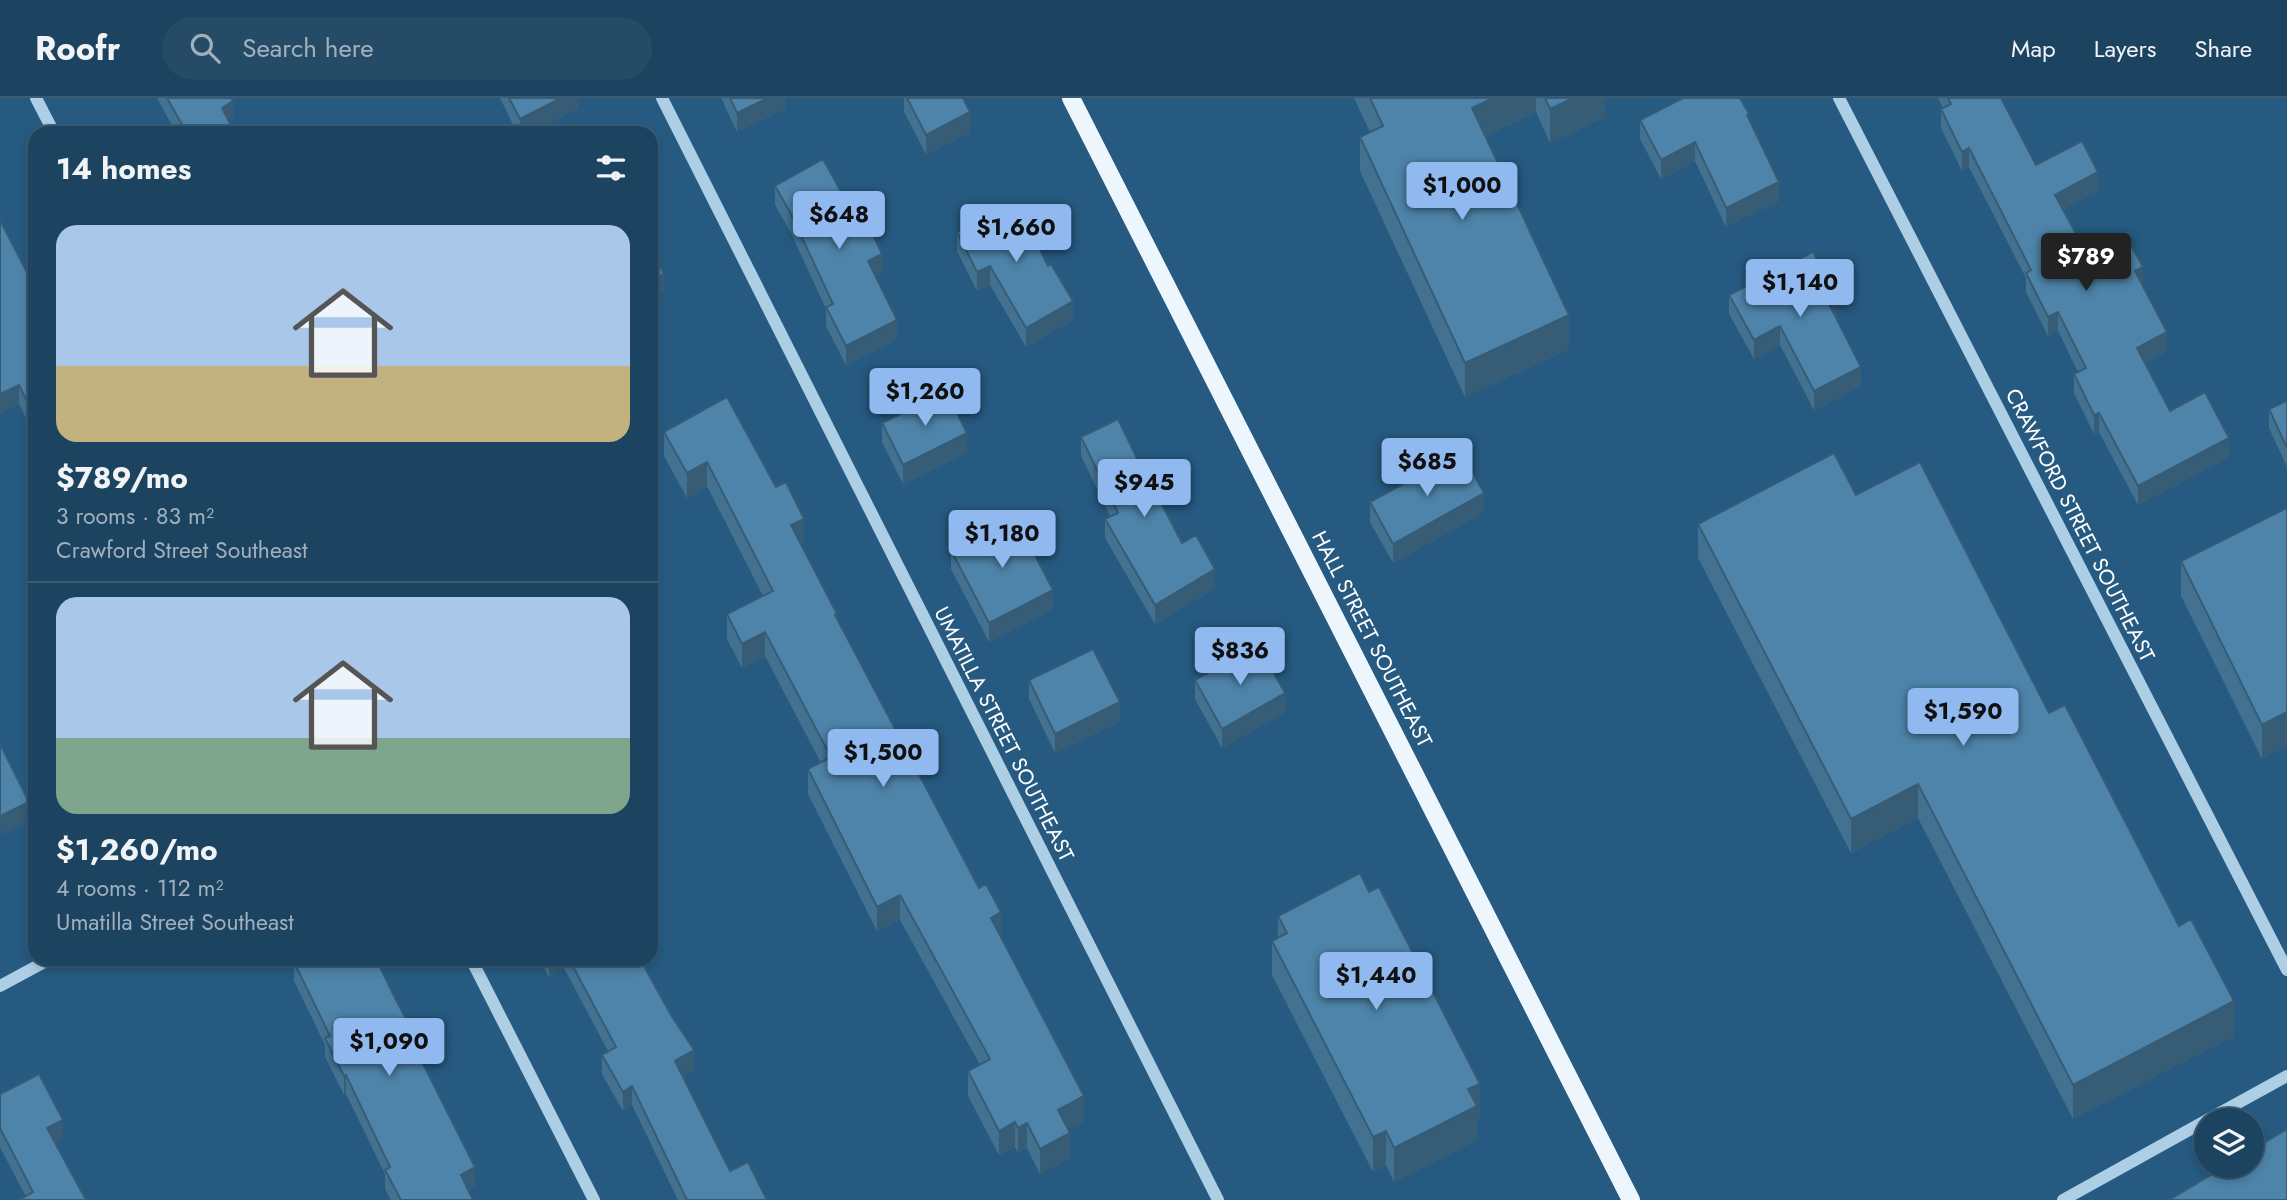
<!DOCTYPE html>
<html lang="en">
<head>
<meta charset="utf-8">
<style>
  :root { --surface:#1c4460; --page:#254b66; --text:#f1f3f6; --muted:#a0b0bd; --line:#3a5c75; --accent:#90b9f0 }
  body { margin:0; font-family:Jost,sans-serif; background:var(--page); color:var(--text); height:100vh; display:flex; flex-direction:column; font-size:26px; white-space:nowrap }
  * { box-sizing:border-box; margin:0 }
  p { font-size:23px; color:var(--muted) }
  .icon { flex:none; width:38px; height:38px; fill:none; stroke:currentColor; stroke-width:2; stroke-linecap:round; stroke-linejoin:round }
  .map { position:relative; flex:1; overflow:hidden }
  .side { position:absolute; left:28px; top:28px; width:630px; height:840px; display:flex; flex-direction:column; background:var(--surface); border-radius:21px; box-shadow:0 4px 10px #0003,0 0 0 2px var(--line) }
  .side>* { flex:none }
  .tools { position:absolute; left:2194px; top:1010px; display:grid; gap:14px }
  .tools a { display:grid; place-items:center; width:70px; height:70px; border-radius:50%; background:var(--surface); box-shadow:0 4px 10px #0003,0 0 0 2px var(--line); font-size:35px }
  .price { position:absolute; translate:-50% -60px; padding:0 16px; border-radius:7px; background:var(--accent); color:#111; font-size:23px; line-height:46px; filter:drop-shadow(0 2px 4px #0008) }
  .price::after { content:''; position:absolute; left:50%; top:42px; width:21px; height:16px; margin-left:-10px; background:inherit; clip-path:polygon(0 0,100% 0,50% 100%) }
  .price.on { background:#222; color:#fff }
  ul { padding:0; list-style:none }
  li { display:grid; align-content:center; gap:14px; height:371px; padding:0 28px }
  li+li { border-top:2px solid var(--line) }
  li span { display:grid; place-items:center; height:217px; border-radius:21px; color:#555 }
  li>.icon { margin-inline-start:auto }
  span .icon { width:126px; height:126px; fill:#fffc; stroke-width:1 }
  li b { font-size:30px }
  h2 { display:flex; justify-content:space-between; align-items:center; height:84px; padding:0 28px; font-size:30px }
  header { display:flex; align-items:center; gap:42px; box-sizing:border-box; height:98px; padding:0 35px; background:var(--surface); border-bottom:2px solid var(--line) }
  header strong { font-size:33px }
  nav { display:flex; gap:38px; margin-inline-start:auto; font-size:24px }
  .search { width:490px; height:63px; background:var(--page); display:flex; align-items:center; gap:18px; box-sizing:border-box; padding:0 24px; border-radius:38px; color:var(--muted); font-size:26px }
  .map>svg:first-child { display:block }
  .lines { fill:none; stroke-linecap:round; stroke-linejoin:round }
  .minor { stroke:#adcfe6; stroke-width:12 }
  .major { stroke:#eef6fd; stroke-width:18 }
  .wall { fill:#437291 }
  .shaded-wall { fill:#375c76 }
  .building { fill:#4e84a9; stroke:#375c76; stroke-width:2 }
  .labels { text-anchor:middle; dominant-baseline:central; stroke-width:7; stroke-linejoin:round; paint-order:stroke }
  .street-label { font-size:21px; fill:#fff; stroke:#265a80 }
</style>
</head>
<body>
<header>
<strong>Roofr</strong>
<div class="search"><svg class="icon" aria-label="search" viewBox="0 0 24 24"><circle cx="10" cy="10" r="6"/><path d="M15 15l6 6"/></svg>Search here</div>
<nav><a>Map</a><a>Layers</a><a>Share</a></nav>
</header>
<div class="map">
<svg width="2287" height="1102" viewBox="0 0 2287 1102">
  <rect width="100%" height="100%" fill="#265a80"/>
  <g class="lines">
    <path class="minor" d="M 36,0 L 54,35
      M 662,0 L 1218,1102
      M 1839,0 L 2287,872
      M 471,861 L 594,1102
      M 0,888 L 50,861
      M 2207,1022 L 2287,978
      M 2063,1102 L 2207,1022"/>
    <path class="major" d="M 1071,0 L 1631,1102"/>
  </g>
  <path class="wall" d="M 157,0 L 231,0 L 233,22 L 230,24 L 235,35 L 176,35 Z
    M 500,0 L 579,0 L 579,10 L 530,35 L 517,35 Z
    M 721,0 L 786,0 L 786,10 L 737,34 Z
    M 904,0 L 963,0 L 970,34 L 926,56 L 904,14 Z
    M 1354,0 L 1605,0 L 1605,19 L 1550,45 L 1536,14 L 1485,38 L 1569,251 L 1465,299 L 1360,73 L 1360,39 L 1370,34 Z
    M 1938,0 L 2001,0 L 2036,67 L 2098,93 L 2063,111 L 2088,158 L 2143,188 L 2167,253 L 2145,265 L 2170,313 L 2229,359 L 2138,407 L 2099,334 L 2094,336 L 2074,295 L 2074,276 L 2078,274 L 2058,233 L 2048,238 L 2026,194 L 2026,180 L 1969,69 L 1962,73 L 1941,30 L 1941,11 L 1943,10 Z
    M 1749,21 L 1779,103 L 1726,129 L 1695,63 L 1661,81 L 1640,41 L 1640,22 Z
    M 775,88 L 882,175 L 876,178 L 897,241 L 846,267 L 826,228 L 826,211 L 791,135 L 775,107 Z
    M 0,122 L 35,190 L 35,338 L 19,306 L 0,316 Z
    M 957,134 L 1073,222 L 1026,249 L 990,187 L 977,193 L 957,153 Z
    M 1729,197 L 1837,218 L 1835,219 L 1861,288 L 1814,312 L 1780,247 L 1754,261 L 1729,216 Z
    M 727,299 L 804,445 L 801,447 L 837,521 L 1001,839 L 1084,1023 L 1068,1031 L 1070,1060 L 1040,1076 L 1027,1050 L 1018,1055 L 1015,1049 L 999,1057 L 968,998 L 968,973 L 980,967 L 900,822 L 877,833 L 808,696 L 808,671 L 821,665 L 765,558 L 742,570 L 727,541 L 727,516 L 763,498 L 707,388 L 687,400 L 664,358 L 664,334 Z
    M 2287,303 L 2287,369 L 2269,330 L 2269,311 Z
    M 882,325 L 967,354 L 903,386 L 882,344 Z
    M 1081,339 L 1182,445 L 1215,490 L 1155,526 L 1105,440 L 1105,421 L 1110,418 L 1081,358 Z
    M 1856,397 L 2049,615 L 2234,938 L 2073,1021 L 1918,720 L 1851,755 L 1698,460 L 1698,426 Z
    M 1370,404 L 1484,414 L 1393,465 L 1370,424 Z
    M 2287,410 L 2262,661 L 2181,498 L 2181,463 Z
    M 951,452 L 1053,511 L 989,544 L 951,471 Z
    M 1029,582 L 1120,623 L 1055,655 L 1029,601 Z
    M 1195,582 L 1285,614 L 1222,650 L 1195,601 Z
    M 1278,818 L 1480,1020 L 1477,1021 L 1477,1042 L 1394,1084 L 1386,1067 L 1373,1074 L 1272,877 L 1272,843 L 1278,840 Z
    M 539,861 L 640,861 L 694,971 L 683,978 L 730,1073 L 767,1102 L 678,1102 L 632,1007 L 623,1013 L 602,976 L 602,957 L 608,953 L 564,870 L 549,879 Z
    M 294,864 L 417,954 L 475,1088 L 468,1092 L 473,1102 L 391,1102 L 385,1091 L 385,1076 L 346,996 L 344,997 L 325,959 L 325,947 L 294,883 Z
    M 0,996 L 63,1041 L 55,1045 L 86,1102 L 26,1099 L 0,1049 Z"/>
  <path class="shaded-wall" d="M 561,0 L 579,0 L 579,10 L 530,35 L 520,35 L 520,21 Z
    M 768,0 L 786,0 L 786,10 L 737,34 L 737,15 Z
    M 1493,0 L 1536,0 L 1536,14 L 1472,44 L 1472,10 Z
    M 1573,0 L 1605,0 L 1605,19 L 1550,45 L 1550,11 Z
    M 233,3 L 233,22 L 222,29 L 222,10 Z
    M 970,14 L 970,34 L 926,56 L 926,37 Z
    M 1695,44 L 1695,63 L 1661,81 L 1661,62 Z
    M 1969,50 L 1969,69 L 1962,73 L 1962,54 Z
    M 2098,74 L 2098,93 L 2055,116 L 2055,97 Z
    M 1779,84 L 1779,103 L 1726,129 L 1726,110 Z
    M 882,156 L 882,175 L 868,182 L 868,163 Z
    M 990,168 L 990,187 L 977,193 L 977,174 Z
    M 2143,169 L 2143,188 L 2135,173 Z
    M 664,176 L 664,195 L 651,201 L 651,182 Z
    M 1837,199 L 1837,218 L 1828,223 L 1828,204 Z
    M 1073,203 L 1073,222 L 1026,249 L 1026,230 Z
    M 2058,214 L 2058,233 L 2048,238 L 2048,219 Z
    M 1569,217 L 1569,251 L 1465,299 L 1465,265 Z
    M 897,222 L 897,241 L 846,267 L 846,248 Z
    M 1780,228 L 1780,247 L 1754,261 L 1754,242 Z
    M 2167,234 L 2167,253 L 2137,269 L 2137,250 Z
    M 1861,269 L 1861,288 L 1814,312 L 1814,293 Z
    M 19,287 L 19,306 L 0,316 L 0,297 Z
    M 2099,315 L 2099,334 L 2094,336 L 2094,317 Z
    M 967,335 L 967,354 L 903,386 L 903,367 Z
    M 2229,340 L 2229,359 L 2138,407 L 2138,388 Z
    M 707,364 L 707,388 L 687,400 L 687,375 Z
    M 1484,395 L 1484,414 L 1393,465 L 1393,446 Z
    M 804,421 L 804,445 L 791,452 L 791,427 Z
    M 1215,471 L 1215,490 L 1155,526 L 1155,507 Z
    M 1053,492 L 1053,511 L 989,544 L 989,525 Z
    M 765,534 L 765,558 L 742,570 L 742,546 Z
    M 1285,595 L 1285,614 L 1222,650 L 1222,631 Z
    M 1120,604 L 1120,623 L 1055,655 L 1055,636 Z
    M 2287,614 L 2287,648 L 2262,661 L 2262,627 Z
    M 1918,686 L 1918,720 L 1851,755 L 1851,721 Z
    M 29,704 L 29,723 L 0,737 L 0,718 Z
    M 900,797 L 900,822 L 877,833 L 877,809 Z
    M 1001,814 L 1001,839 L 991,820 Z
    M 549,861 L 564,861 L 564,870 L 549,879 Z
    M 2234,903 L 2234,938 L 2073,1021 L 2073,987 Z
    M 417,941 L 417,960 L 412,944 Z
    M 694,952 L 694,971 L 675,982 L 675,963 Z
    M 346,977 L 346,996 L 344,997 L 344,978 Z
    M 1480,986 L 1480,1020 L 1477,1021 L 1477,1042 L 1394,1084 L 1394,1050 L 1468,991 Z
    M 632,988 L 632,1007 L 623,1013 L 623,994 Z
    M 1084,998 L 1084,1023 L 1058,1037 L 1058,1012 Z
    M 63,1022 L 63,1041 L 47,1049 L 47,1030 Z
    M 1015,1024 L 1015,1049 L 999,1057 L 999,1033 Z
    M 1027,1025 L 1027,1050 L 1018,1055 L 1018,1030 Z
    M 1386,1033 L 1386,1067 L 1373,1074 L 1373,1039 Z
    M 1070,1035 L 1070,1060 L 1040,1076 L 1040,1051 Z
    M 475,1069 L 475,1088 L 461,1096 L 461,1077 Z"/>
  <path class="building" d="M 167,0 L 231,0 L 233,3 L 222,10 L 235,35 L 187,35 Z
    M 509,0 L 561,0 L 520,21 Z
    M 730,0 L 768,0 L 737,15 Z
    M 907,0 L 963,0 L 970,14 L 926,37 Z
    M 1370,0 L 1493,0 L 1472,10 L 1569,217 L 1465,265 L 1360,39 L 1383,28 Z
    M 1545,0 L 1573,0 L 1550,11 Z
    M 1683,0 L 1740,0 L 1749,16 L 1747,17 L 1779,84 L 1726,110 L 1695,44 L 1661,62 L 1640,22 Z
    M 1948,0 L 2001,0 L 2036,67 L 2082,43 L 2098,74 L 2055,97 L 2088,158 L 2126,138 L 2143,169 L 2135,173 L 2167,234 L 2137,250 L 2170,313 L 2205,294 L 2229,340 L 2138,388 L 2099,315 L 2094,317 L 2074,276 L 2086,270 L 2058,214 L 2048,219 L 2026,175 L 2031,172 L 1969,50 L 1962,54 L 1941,11 L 1951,6 Z
    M 823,61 L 855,119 L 863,115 L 882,156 L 868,163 L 897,222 L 846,248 L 826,209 L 833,206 L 791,116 L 775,88 Z
    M 1017,105 L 1048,168 L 1051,166 L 1073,203 L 1026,230 L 990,168 L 977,174 L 957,134 Z
    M 0,122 L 35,190 L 35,319 L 19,287 L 0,296 Z
    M 651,149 L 664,176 L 651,182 Z
    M 1813,154 L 1837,199 L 1828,204 L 1861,269 L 1814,293 L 1780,228 L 1754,242 L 1729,197 Z
    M 946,293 L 967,335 L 903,367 L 882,325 Z
    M 727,299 L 776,389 L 786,384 L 804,421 L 791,427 L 837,516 L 835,517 L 979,790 L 986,786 L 1001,814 L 991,820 L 1084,998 L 1058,1012 L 1070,1035 L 1040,1051 L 1027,1025 L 1018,1030 L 1015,1024 L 999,1033 L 968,973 L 990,961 L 900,797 L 877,809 L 808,671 L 831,659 L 765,534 L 742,546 L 727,516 L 773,493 L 707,364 L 687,375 L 664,334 Z
    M 2287,303 L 2287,350 L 2269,311 Z
    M 1118,321 L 1154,396 L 1156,395 L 1182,445 L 1196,437 L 1215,471 L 1155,507 L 1105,421 L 1118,415 L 1081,339 Z
    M 1461,354 L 1484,395 L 1393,446 L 1370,404 Z
    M 1834,355 L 1856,397 L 1920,364 L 2049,615 L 2065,607 L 2179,828 L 2191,821 L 2234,903 L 2073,987 L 1918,686 L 1851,721 L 1698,426 Z
    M 2287,410 L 2287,614 L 2262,627 L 2181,463 Z
    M 1015,419 L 1053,492 L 989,525 L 951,452 Z
    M 1258,547 L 1285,595 L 1222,631 L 1195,582 Z
    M 1093,551 L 1120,604 L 1055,636 L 1029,582 Z
    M 0,646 L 29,704 L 0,718 Z
    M 1360,775 L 1369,794 L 1379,789 L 1480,986 L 1468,991 L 1477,1008 L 1394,1050 L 1386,1033 L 1373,1039 L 1272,843 L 1287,835 L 1278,818 Z
    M 301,861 L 376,861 L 397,904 L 417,941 L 412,944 L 475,1069 L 461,1077 L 473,1102 L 401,1102 L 385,1072 L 390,1069 L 346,977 L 344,978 L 325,940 L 330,938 L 294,864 Z
    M 569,861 L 640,861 L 671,917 L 694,952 L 675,963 L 730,1073 L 748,1064 L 767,1102 L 687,1102 L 632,988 L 623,994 L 602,957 L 616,949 Z
    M 39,976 L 63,1022 L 47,1030 L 86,1102 L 19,1102 L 33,1094 L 0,1030 L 0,996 Z
    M 2287,1031 L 2287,1102 L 2169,1102 L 2226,1068 L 2252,1068 L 2252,1052 Z"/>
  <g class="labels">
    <g class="street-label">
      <text transform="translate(2080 427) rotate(63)">CRAWFORD STREET SOUTHEAST</text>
      <text transform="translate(1372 541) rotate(63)">HALL STREET SOUTHEAST</text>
      <text transform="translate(1004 636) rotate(63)">UMATILLA STREET SOUTHEAST</text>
    </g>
  </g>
</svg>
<div class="tools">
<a><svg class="icon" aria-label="layers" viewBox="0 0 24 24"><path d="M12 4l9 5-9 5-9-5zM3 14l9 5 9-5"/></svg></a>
</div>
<b class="price" style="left:1462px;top:124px">$1,000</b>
<b class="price" style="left:839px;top:153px">$648</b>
<b class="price" style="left:1016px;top:166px">$1,660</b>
<b class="price on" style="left:2086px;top:195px">$789</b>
<b class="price" style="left:1800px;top:221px">$1,140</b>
<b class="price" style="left:925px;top:330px">$1,260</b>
<b class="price" style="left:1427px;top:400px">$685</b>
<b class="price" style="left:1144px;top:421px">$945</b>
<b class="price" style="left:1002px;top:472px">$1,180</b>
<b class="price" style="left:1240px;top:589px">$836</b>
<b class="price" style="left:1963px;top:650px">$1,590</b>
<b class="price" style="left:883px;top:691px">$1,500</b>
<b class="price" style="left:1376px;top:914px">$1,440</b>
<b class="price" style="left:389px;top:980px">$1,090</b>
<section class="side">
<h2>14 homes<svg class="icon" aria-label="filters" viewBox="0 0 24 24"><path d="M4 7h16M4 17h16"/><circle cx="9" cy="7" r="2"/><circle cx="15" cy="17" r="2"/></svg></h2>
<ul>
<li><span style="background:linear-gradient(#a9c7e8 65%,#c2b280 0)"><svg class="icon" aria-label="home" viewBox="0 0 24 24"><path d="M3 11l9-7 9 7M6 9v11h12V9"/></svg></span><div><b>$789/mo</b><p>3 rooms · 83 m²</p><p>Crawford Street Southeast</p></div></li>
<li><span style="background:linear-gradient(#a9c7e8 65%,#7fa58c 0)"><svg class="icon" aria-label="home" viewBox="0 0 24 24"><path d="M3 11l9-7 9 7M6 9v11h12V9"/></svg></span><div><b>$1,260/mo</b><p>4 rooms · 112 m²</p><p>Umatilla Street Southeast</p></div></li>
</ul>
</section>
</div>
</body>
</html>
